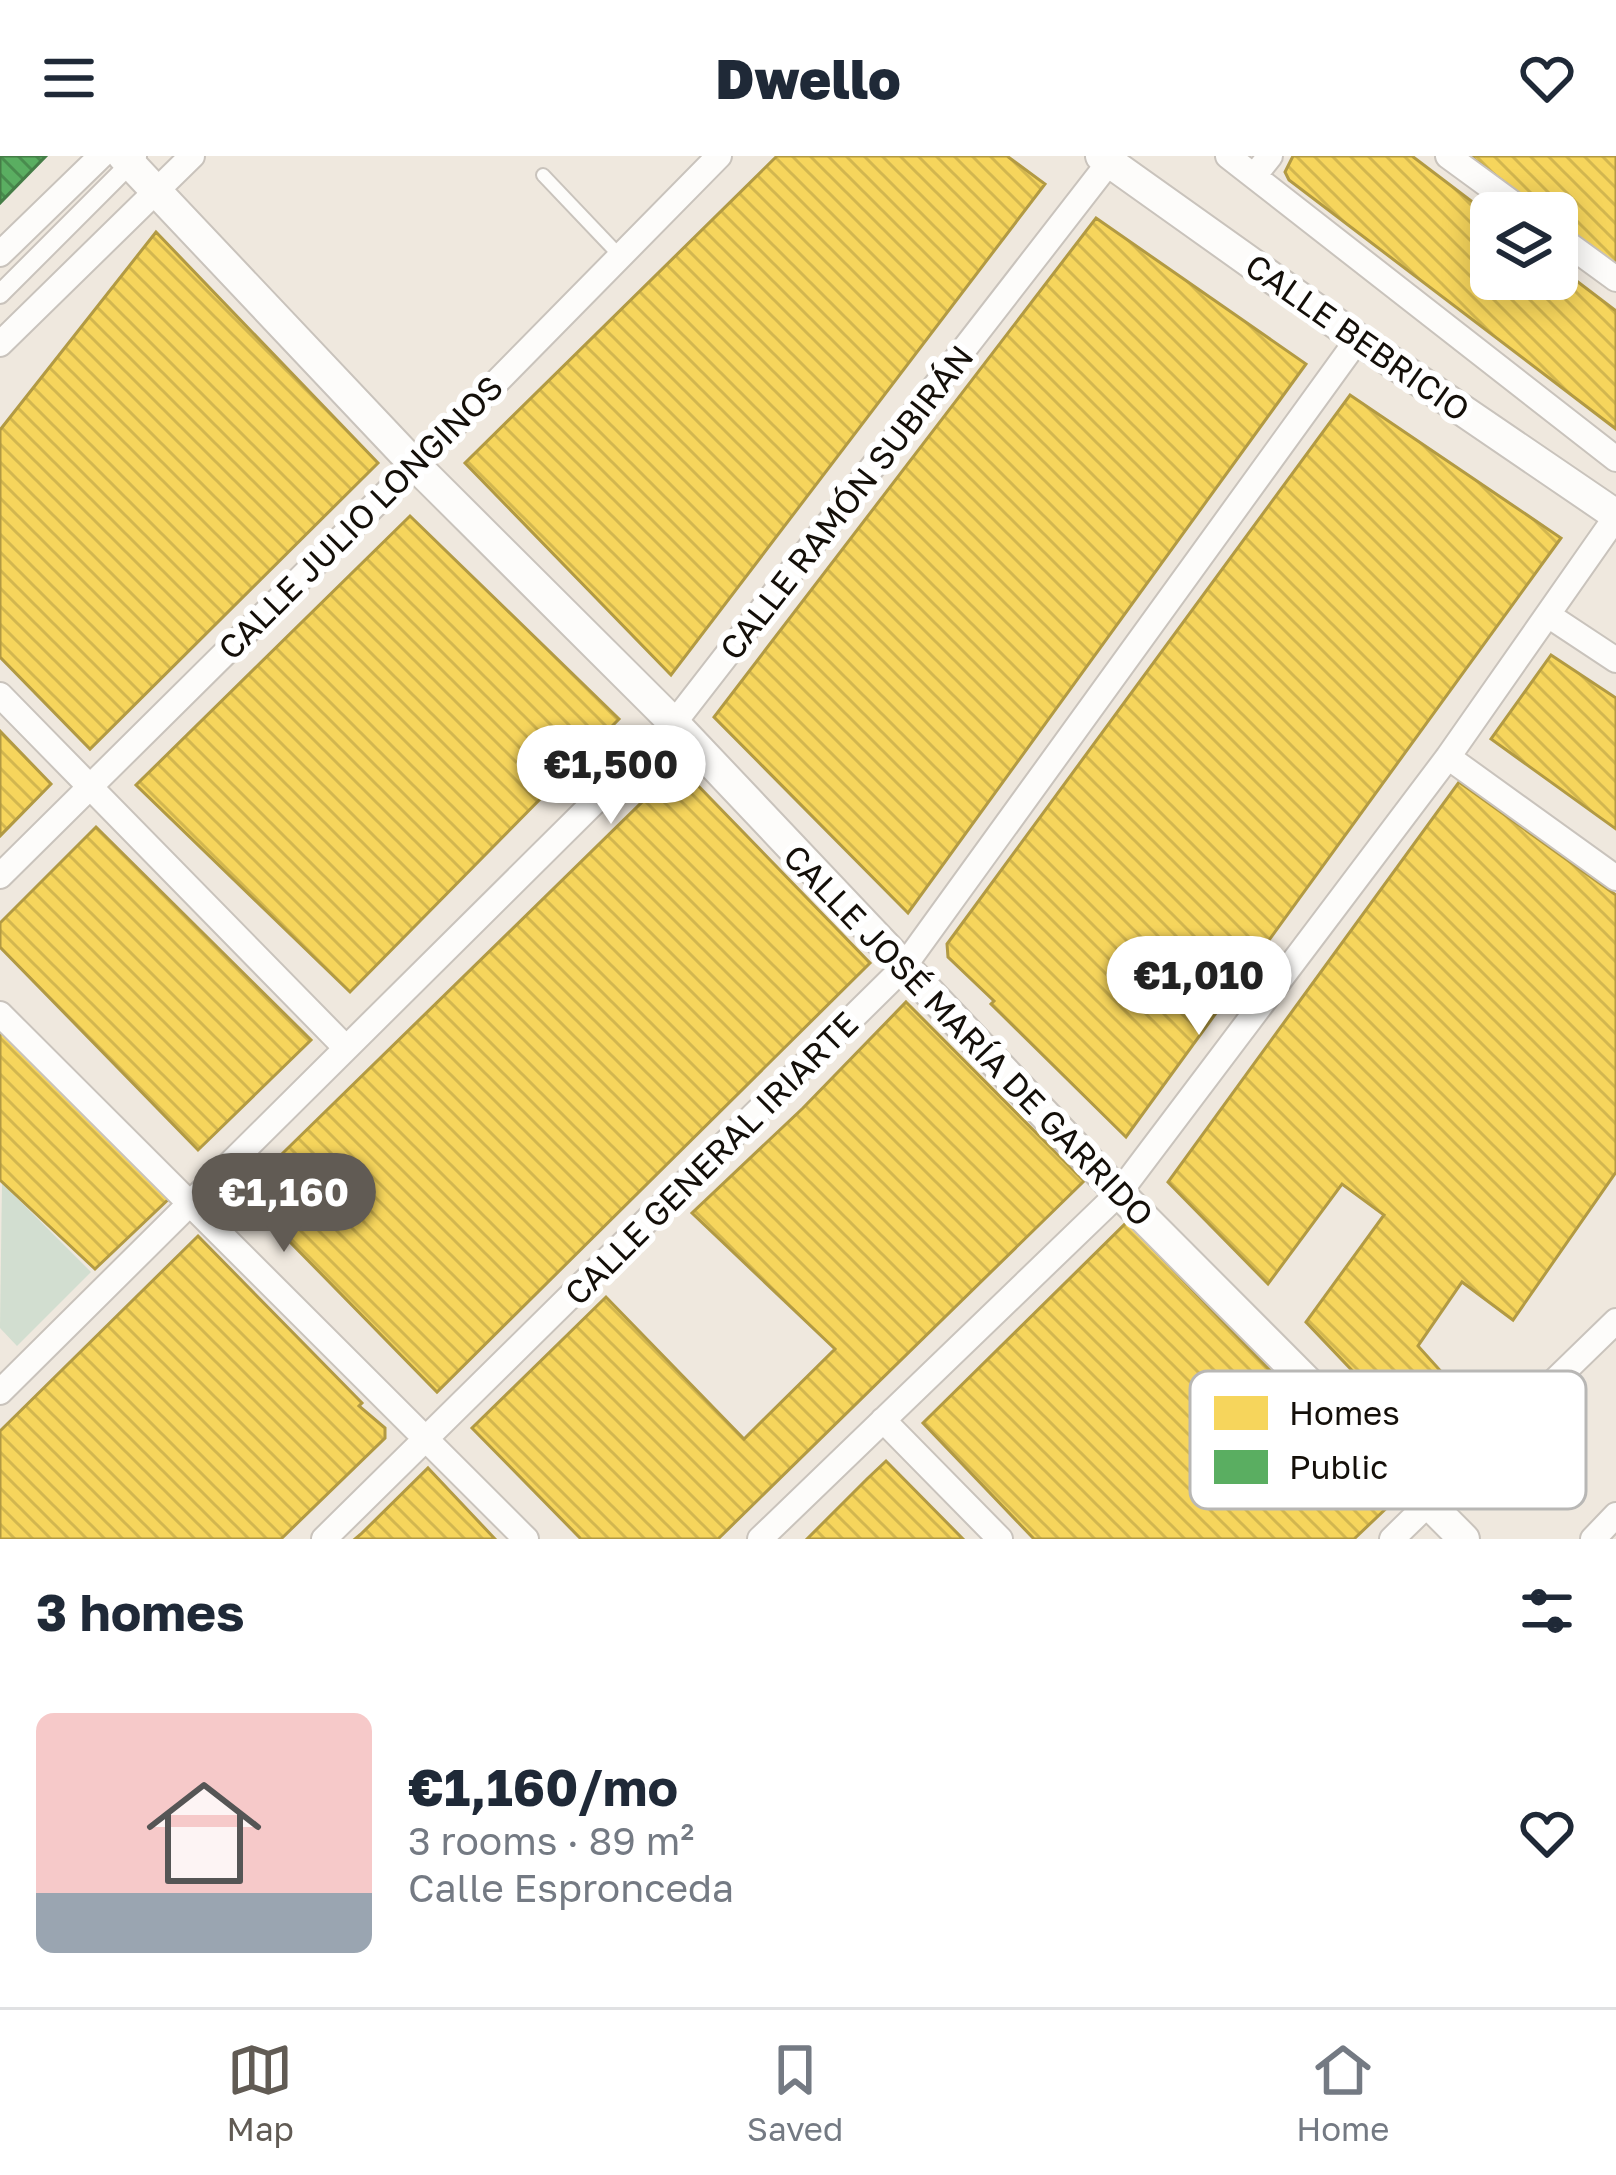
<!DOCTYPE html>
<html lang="en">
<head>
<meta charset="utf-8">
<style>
  :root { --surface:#fff; --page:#f2f2f3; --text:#1f2937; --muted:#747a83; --line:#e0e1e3; --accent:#615b54 }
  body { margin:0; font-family:"Golos Text",sans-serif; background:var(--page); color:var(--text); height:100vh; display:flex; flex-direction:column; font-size:45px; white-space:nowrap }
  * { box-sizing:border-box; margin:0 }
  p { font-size:39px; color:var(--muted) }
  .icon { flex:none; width:66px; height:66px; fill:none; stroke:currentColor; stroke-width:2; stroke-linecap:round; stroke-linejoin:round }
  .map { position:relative; height:1383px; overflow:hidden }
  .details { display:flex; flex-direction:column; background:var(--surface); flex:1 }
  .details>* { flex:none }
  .fabs { position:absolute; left:1470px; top:36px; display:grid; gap:24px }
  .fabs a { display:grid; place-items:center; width:108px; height:108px; border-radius:18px; background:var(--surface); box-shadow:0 6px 30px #0003; font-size:60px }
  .price { position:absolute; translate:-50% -102px; padding:0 27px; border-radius:42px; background:#fff; color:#222; font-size:39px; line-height:78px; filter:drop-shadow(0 3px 6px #0008) }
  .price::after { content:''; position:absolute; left:50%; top:72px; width:36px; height:27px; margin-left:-18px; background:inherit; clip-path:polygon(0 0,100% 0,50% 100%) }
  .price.active { background:var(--accent); color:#fff }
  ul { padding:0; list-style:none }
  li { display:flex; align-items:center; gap:36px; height:300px; padding:0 36px }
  li span { display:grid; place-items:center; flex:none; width:336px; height:240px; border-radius:18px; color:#555 }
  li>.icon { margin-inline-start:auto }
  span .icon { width:144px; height:144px; fill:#fffc; stroke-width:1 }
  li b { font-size:51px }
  h2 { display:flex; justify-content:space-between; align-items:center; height:144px; padding:0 36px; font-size:51px }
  header { display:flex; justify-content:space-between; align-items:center; height:156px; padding:0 36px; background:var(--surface); font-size:54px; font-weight:800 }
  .menu { display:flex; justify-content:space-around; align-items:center; height:168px; border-top:3px solid var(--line); background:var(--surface); font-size:33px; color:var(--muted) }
  .menu a { display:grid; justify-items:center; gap:6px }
  .menu .active { color:var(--accent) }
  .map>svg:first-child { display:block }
  .park { fill:#d2ded0 }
  .homes { fill:url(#homes-back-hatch); stroke:#b29a43; stroke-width:3 }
  .public { fill:url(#public-back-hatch); stroke:#457e47; stroke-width:3 }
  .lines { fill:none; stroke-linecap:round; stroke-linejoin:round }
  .service-casing { stroke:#c9c3bc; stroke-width:16 }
  .pedestrian-casing { stroke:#c9c3bc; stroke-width:22 }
  .minor-casing { stroke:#c9c3bc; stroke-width:28 }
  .tertiary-casing { stroke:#c9c3bc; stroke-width:34 }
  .service { stroke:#fdfcfa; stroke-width:12 }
  .pedestrian { stroke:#fdfcfa; stroke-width:18 }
  .minor { stroke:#fdfcfa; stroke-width:24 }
  .tertiary { stroke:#fdfcfa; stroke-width:30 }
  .labels { text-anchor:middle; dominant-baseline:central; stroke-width:12; stroke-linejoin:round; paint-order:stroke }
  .street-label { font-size:33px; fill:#140f09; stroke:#fff }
  .key { fill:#fff; stroke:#b8b7b5; stroke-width:3 }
  .key-label { font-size:33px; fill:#140f09 }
</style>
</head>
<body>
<header><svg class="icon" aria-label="menu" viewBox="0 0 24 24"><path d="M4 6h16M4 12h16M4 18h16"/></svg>Dwello<svg class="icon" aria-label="heart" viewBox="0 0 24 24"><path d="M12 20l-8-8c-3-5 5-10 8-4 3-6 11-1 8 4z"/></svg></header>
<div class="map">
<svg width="1616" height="1383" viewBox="0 0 1616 1383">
  <defs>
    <pattern id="homes-back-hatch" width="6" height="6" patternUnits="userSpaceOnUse" patternTransform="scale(3)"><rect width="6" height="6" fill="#f6d55c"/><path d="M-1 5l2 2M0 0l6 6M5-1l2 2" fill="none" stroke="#d2b64f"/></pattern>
    <pattern id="public-back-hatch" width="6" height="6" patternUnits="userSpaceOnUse" patternTransform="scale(3)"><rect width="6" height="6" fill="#5aae61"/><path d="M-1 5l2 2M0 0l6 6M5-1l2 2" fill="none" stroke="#498c4e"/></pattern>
  </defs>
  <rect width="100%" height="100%" fill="#efe8de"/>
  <path class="park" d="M 2,1027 L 91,1116 L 17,1190 L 0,1172 Z"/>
  <path class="homes" d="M 777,0 L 1007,0 L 1045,28 L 671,519 L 465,307 Z
    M 1293,0 L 1412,0 L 1491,60 L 1491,123 L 1557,123 L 1557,110 L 1616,155 L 1616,273 L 1289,24 L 1285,16 Z
    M 1470,0 L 1616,0 L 1616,112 L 1557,66 L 1557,57 L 1545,57 Z
    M 1096,62 L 1306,208 L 908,757 L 714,561 Z
    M 156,76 L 378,307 L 90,593 L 0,501 L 0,274 Z
    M 1350,239 L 1561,382 L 1126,981 L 991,848 L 994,845 L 948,801 L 947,788 Z
    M 410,360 L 619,563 L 350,836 L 136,629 Z
    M 1551,499 L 1616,542 L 1616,673 L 1491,583 Z
    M 0,575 L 51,628 L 0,680 Z
    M 679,610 L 870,807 L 437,1236 L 242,1037 Z
    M 1459,626 L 1616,739 L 1616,1016 L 1513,1164 L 1462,1126 L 1418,1190 L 1472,1250 L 1445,1312 L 1306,1166 L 1384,1059 L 1342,1028 L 1268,1128 L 1168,1026 Z
    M 96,671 L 311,884 L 198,994 L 0,791 L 0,767 Z
    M 906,846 L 1084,1025 L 718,1383 L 581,1383 L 472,1272 L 606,1141 L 744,1283 L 835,1193 L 692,1057 L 803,952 Z
    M 0,866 L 175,1037 L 95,1113 L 0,1024 Z
    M 1127,1066 L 1395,1344 L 1354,1383 L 1034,1383 L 923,1267 Z
    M 198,1080 L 362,1247 L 359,1250 L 385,1272 L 385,1282 L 281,1383 L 0,1383 L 0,1275 Z
    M 886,1305 L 963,1383 L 807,1383 L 867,1323 Z
    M 428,1312 L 495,1383 L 355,1383 L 361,1378 Z"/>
  <path class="public" d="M 0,0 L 46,0 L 0,47 Z"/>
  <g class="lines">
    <g class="service-casing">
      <path id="service" d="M 543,19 L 620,100"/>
    </g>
    <g class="pedestrian-casing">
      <path id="pedestrian" d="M 0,138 L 137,1"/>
    </g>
    <g class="minor-casing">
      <path id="minor" d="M 1228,0 L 1616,303
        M 1448,0 L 1526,57
        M 1254,20 L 1270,0
        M 1557,80 L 1616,123
        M 0,98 L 101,0
        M 0,188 L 192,0
        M 1548,459 L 1616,504
        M 0,539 L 345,891
        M 1448,601 L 1616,722
        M 0,720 L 415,309 L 719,0
        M 0,858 L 526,1383
        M 0,1236 L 674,567 L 1114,0
        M 883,1264 L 1000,1383
        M 324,1383 L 902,813 L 1358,183
        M 760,1383 L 1119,1037 L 1448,601 L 1616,361
        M 1392,1383 L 1616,1165
        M 1593,1383 L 1616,1359"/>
    </g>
    <g class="tertiary-casing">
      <path id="tertiary" d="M 123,0 L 415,309 L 674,567 L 1119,1037 L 1464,1383
        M 1101,0 L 1358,183 L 1616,359"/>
    </g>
    <use href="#service" class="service"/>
    <use href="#pedestrian" class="pedestrian"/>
    <use href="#minor" class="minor"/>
    <use href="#tertiary" class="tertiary"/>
  </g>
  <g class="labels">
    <g class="street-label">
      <text transform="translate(1358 181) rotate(35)">CALLE BEBRICIO</text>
      <text transform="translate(846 346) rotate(-52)">CALLE RAMÓN SUBIRÁN</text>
      <text transform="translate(360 361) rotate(-45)">CALLE JULIO LONGINOS</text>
      <text transform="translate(969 879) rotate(46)">CALLE JOSÉ MARÍA DE GARRIDO</text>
      <text transform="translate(711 1002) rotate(-45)">CALLE GENERAL IRIARTE</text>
    </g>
  </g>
  <rect x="1190" y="1215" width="396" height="138" rx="18" class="key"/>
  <rect x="1214" y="1240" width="54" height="34" fill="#f6d55c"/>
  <rect x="1214" y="1294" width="54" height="34" fill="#5aae61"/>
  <g class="key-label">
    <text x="1289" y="1269">Homes</text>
    <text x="1289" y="1323">Public</text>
  </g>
</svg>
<div class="fabs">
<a><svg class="icon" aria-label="layers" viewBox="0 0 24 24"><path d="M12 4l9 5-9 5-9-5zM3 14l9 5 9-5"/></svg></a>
</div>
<b class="price" style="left:611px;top:671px">€1,500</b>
<b class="price" style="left:1199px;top:882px">€1,010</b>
<b class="price active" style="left:284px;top:1099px">€1,160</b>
</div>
<section class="details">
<h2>3 homes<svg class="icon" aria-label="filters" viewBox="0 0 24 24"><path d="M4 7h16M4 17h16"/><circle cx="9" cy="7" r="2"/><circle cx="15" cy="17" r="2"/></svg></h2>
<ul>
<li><span style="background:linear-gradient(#f6c9c9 75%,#9aa5b1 0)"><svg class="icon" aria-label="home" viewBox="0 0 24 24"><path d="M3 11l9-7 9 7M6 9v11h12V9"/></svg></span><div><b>€1,160/mo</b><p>3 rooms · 89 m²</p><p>Calle Espronceda</p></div><svg class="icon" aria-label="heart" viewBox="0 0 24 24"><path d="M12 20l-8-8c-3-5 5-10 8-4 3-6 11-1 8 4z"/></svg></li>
</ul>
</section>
<nav class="menu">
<a class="active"><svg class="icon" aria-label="map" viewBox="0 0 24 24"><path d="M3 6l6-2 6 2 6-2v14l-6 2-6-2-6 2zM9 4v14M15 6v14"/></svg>Map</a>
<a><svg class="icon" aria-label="saved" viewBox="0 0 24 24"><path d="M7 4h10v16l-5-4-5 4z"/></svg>Saved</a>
<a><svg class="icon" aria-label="home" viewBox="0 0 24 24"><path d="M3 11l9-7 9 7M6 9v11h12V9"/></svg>Home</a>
</nav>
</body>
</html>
